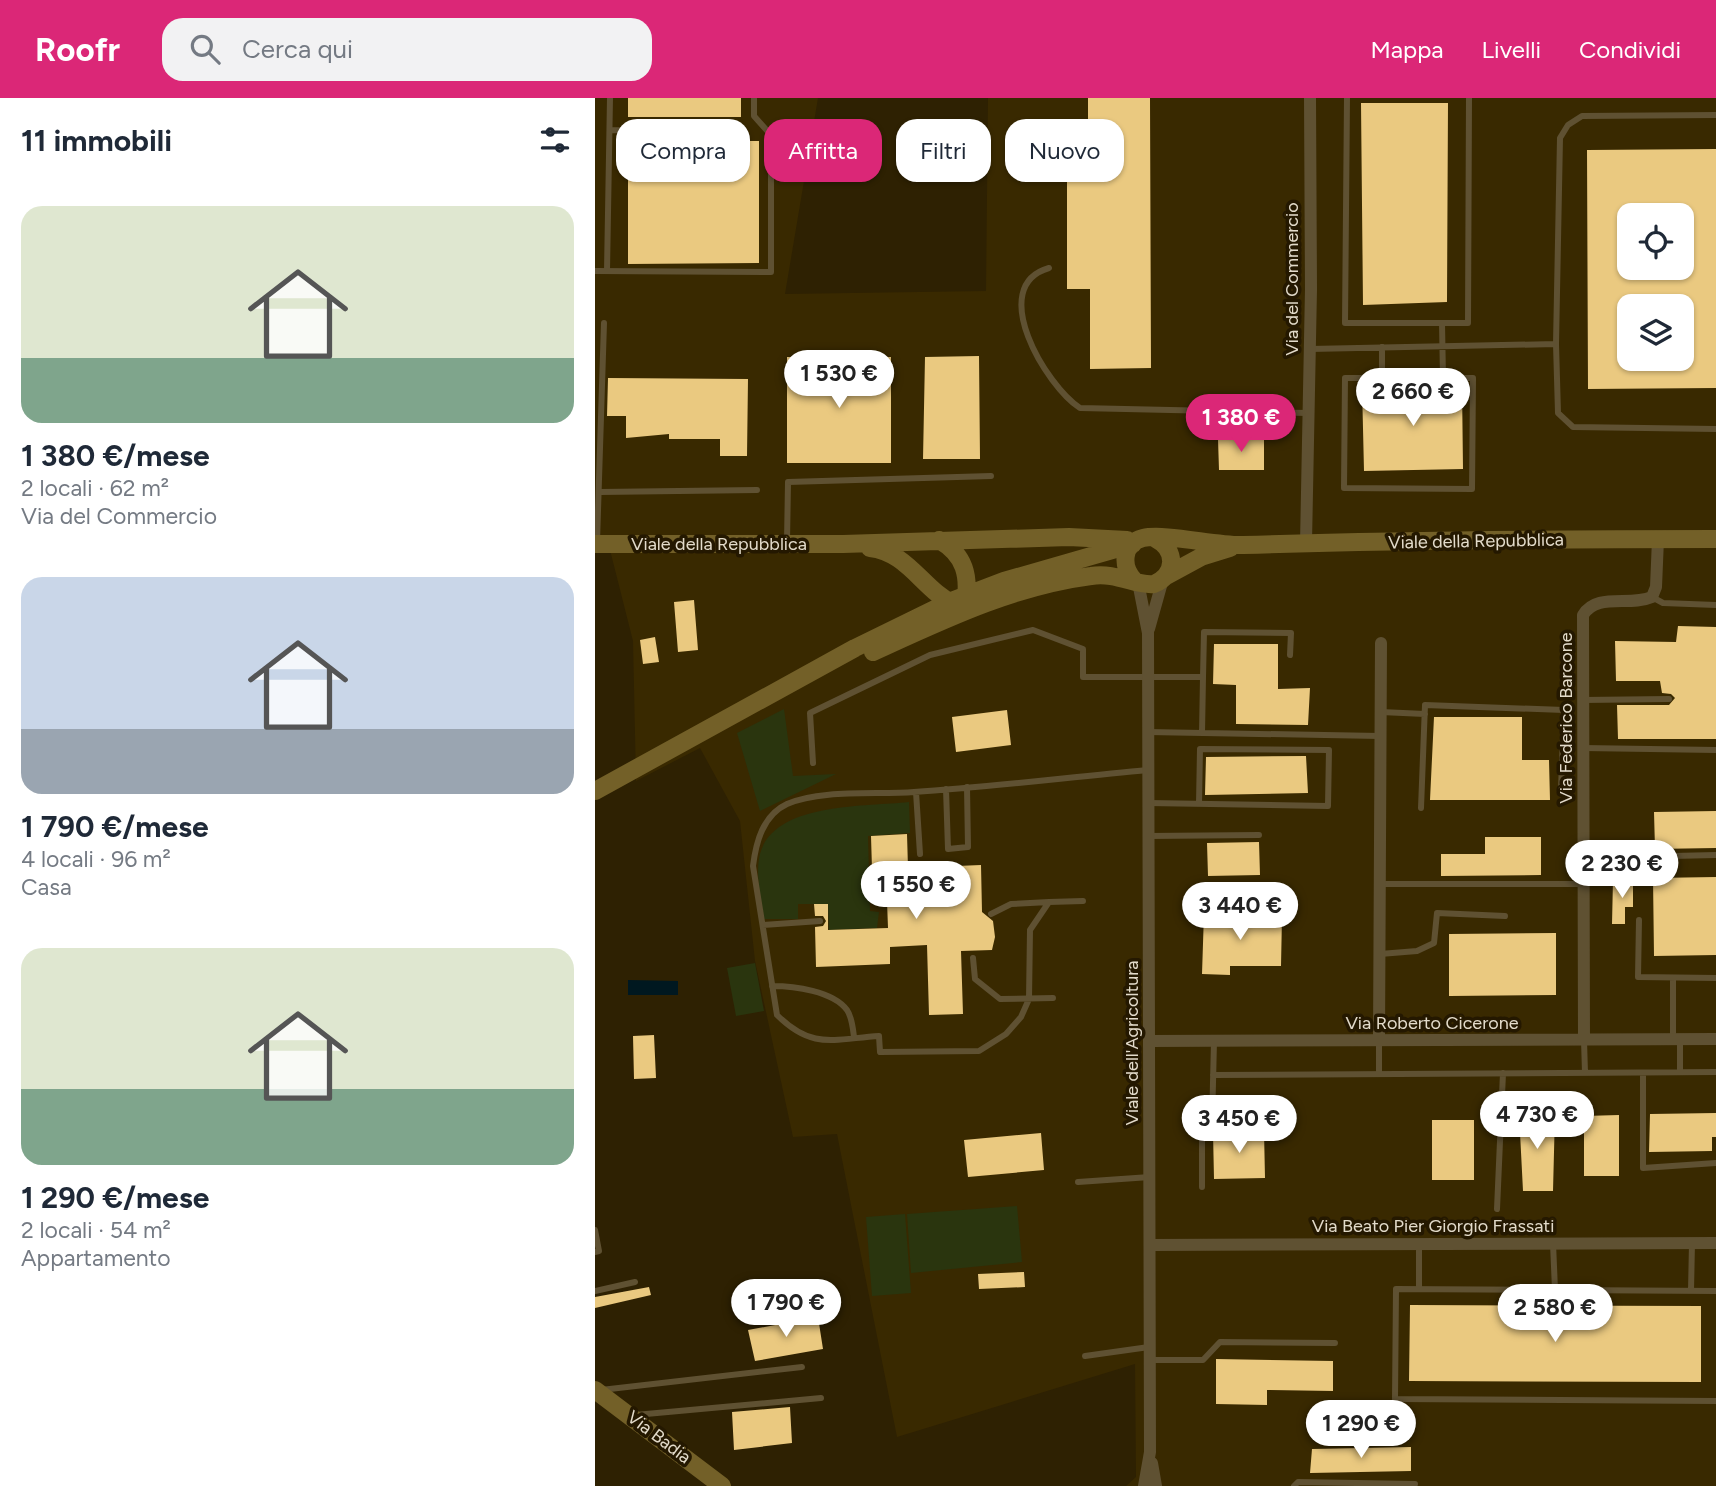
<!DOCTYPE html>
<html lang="it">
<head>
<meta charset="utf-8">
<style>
  :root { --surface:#fff; --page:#f2f2f3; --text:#1f2937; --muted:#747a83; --accent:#db2777 }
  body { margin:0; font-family:Figtree,sans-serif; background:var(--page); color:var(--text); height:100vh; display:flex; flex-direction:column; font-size:26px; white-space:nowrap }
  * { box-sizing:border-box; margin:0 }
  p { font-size:23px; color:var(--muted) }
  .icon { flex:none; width:38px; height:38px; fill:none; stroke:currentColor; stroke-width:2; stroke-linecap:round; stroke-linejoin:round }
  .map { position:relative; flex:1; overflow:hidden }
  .drawer { display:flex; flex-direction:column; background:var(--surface); width:595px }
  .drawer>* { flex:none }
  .banner { position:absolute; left:21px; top:21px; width:665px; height:63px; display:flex; gap:14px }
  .buttons { position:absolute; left:1022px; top:105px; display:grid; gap:14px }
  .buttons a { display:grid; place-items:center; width:77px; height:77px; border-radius:14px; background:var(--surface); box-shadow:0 2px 5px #0004; font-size:35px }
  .price { position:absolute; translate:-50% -60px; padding:0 16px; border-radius:24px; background:#fff; color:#222; font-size:23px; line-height:46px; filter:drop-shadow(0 2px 4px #0008) }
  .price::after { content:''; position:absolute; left:50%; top:42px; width:21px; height:16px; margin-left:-10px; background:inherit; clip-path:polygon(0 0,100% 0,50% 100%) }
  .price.current { background:var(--accent); color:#fff }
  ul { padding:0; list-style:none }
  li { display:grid; align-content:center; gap:14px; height:371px; padding:0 21px }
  li span { display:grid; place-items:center; height:217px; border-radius:21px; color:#555 }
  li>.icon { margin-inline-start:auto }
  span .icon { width:126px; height:126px; fill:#fffc; stroke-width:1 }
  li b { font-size:30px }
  h2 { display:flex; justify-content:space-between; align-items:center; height:84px; padding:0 21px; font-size:30px }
  .chip { padding:0 24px; border-radius:21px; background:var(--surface); box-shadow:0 2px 5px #0004; font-size:24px; line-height:63px }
  .chip.current { background:var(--accent); color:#fff }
  header { display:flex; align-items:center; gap:42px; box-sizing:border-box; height:98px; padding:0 35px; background:var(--accent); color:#fff }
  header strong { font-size:33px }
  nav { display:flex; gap:38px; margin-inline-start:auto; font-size:24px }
  .search { width:490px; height:63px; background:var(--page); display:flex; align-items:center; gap:18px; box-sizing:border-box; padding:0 24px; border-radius:21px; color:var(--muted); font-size:26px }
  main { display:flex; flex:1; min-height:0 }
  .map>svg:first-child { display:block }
  .built { fill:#392900; fill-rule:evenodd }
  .green { fill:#2a350e }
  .water { fill:#001820 }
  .building { fill:#eac980; fill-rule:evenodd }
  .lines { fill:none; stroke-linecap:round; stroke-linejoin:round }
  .lane { stroke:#5f5132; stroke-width:6 }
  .street { stroke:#5f5132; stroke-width:12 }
  .secondary { stroke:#736028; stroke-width:18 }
  .labels { text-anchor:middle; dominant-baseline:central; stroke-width:7; stroke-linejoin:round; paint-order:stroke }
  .street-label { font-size:18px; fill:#e3dbca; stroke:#241800 }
</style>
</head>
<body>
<header>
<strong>Roofr</strong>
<div class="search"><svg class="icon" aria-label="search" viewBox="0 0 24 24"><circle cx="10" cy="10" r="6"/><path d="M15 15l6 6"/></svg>Cerca qui</div>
<nav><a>Mappa</a><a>Livelli</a><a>Condividi</a></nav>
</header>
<main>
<section class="drawer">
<h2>11 immobili<svg class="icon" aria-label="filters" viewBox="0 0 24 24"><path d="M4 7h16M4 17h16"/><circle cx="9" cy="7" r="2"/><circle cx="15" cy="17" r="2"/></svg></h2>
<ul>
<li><span style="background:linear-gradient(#dfe7d0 70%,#7fa58c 0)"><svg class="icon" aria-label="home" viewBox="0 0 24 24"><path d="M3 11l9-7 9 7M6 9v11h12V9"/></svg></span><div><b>1 380 €/mese</b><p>2 locali · 62 m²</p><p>Via del Commercio</p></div></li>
<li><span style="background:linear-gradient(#c9d6e8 70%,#9aa5b1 0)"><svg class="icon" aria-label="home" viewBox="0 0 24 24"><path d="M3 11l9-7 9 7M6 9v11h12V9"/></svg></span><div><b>1 790 €/mese</b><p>4 locali · 96 m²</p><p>Casa</p></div></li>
<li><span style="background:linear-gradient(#dfe7d0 65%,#7fa58c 0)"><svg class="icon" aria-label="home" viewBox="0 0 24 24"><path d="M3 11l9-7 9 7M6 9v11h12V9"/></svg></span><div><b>1 290 €/mese</b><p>2 locali · 54 m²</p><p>Appartamento</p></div></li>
</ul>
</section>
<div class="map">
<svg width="1121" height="1388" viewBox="0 0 1121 1388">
  <rect width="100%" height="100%" fill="#2e2102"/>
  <path class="built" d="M 0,0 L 223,0 L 190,196 L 391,193 L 393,0 L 1121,0 L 1121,1388 L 531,1388 L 541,1379 L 540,1266 L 302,1339 L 242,1036 L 198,1039 L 160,863 L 145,723 L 105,650 L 41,683 L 38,543 L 15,452 L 0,452 ZM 1034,117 L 1087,117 L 1087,170 L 1034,170 ZM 1034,208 L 1087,208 L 1087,261 L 1034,261 Z"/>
  <path class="green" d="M 189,611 L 198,678 L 241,676 L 165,713 L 142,635 Z
    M 314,704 L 315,735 L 273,738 L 275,813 L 284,814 L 282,830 L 234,832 L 233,806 L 203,806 L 203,821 L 169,821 C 166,800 160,777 165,756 C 179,704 270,709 314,704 Z
    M 160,865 L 169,913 L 141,918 L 132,870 Z
    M 422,1108 L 427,1164 L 316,1175 L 312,1116 Z
    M 310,1116 L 316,1195 L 277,1198 L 271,1119 Z"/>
  <path class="water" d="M 33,882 L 83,883 L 83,897 L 33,897 Z"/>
  <path class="building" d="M 33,0 L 146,0 L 146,19 L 33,19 Z
    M 493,0 L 555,0 L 556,270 L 495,271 L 495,191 L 472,191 L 472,58 L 493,58 Z
    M 766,5 L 853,5 L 852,204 L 768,207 Z
    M 33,43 L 164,43 L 164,165 L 33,166 Z
    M 1121,51 L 1121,290 L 993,291 L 992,52 ZM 1034,117 L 1087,117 L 1087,170 L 1034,170 ZM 1034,208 L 1087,208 L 1087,261 L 1034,261 Z
    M 384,258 L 385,361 L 328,361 L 330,259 Z
    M 192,259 L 296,259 L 296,365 L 192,365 Z
    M 13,280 L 153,281 L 152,358 L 125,358 L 125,341 L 74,341 L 74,336 L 31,340 L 31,318 L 12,318 Z
    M 767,288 L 867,288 L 868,371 L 769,373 Z
    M 669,340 L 669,372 L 624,372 L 623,341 Z
    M 99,502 L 103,552 L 83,554 L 79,504 Z
    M 1083,528 L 1121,529 L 1121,641 L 1023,641 L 1022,607 L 1074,607 L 1080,600 L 1076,596 L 1067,595 L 1065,583 L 1021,583 L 1020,543 L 1081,544 Z
    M 60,539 L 64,564 L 48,566 L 45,542 Z
    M 619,546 L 683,546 L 683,591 L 715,590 L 713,627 L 641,626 L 641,587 L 618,586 Z
    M 412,612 L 416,647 L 361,654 L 357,619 Z
    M 839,619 L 927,619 L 927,662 L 954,662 L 955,702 L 835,702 Z
    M 711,658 L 713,695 L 610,697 L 611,659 Z
    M 1121,713 L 1121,750 L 1060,751 L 1059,714 Z
    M 312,736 L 313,770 L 386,767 L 387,814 L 398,823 L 400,839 L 397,852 L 366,853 L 368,916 L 334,917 L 332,847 L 295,849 L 295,866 L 221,869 L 220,829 L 228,828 L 231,823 L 228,818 L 220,818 L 219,806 L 233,806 L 233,832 L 293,830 L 292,803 L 278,804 L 276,738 Z
    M 890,739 L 946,739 L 946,777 L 846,778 L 846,756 L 890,756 Z
    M 664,744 L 665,777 L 613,778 L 612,745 Z
    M 1121,779 L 1121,857 L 1059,858 L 1058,780 Z
    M 1018,782 L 1038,783 L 1038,809 L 1030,809 L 1030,826 L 1017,826 Z
    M 641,814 L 641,819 L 687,819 L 686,868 L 635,868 L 635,877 L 607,876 L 609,815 Z
    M 961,835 L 961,897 L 854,898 L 854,836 Z
    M 59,937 L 61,980 L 39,981 L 38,938 Z
    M 924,1015 L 960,1015 L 958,1093 L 928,1093 Z
    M 1121,1015 L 1121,1039 L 1117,1039 L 1117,1053 L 1054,1054 L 1055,1016 Z
    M 1024,1017 L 1024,1078 L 989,1078 L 989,1018 Z
    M 837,1022 L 879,1022 L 879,1082 L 837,1082 Z
    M 669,1033 L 670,1080 L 619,1081 L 618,1034 Z
    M 446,1035 L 449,1072 L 373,1079 L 369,1042 Z
    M 429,1174 L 430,1189 L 384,1191 L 383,1176 Z
    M 54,1189 L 56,1197 L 0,1210 L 0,1199 Z
    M 815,1207 L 1106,1208 L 1106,1284 L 814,1283 Z
    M 223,1219 L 228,1251 L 160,1263 L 153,1232 Z
    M 621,1261 L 738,1263 L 738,1293 L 672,1292 L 672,1307 L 621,1306 Z
    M 195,1309 L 197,1345 L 139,1352 L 137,1314 Z
    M 816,1349 L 816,1373 L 715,1375 L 717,1351 Z"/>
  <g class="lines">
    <path class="lane" d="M 752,0 L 750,225 L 873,225 L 874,0
      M 1121,17 L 987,18 L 973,27 L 965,40 L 961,246 L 963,315 L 978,329 L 1121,331
      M 15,32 L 123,35
      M 454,170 C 391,188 451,288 485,310 L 713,315
      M 0,173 L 176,174 L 176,37 L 159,18 L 159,0
      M 12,173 L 15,0
      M 787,249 L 787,280 L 750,280 L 749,390 L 877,391 L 878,280 L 848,280
      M 715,251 L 961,246
      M 787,280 L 848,280 L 847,225
      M 5,394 L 162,392
      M 2,444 L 9,225
      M 192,444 L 193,384 L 396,378
      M 1057,499 L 1068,505 L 1121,507
      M 988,602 L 1074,601
      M 786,614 L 830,616
      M 553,634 L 785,638
      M 607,635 L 608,579
      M 988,650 L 1121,652
      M 218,665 L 215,615 L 335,557 L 438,532 L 488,551 L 488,579 L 608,579 L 609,534 L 696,535 L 695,557
      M 351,691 L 353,751 L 373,749 L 372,689
      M 321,694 L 325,756
      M 553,705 L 733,708 L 734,652 L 605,651 L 604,706
      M 826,710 L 830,607 L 969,612 L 966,692
      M 553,738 L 664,737
      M 989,760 L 1121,757
      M 785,786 L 989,786
      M 488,803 L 454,804 L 435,832 L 434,901 L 426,919 L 411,936 L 384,953 L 285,954 L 284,938 C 238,941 217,952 182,917 L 158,768 C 161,744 168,717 192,706 C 226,691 282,697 319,694 C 397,689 475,679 553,672
      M 396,816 L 416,806 L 454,804
      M 1044,822 L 1043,879 L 1121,880
      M 168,827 L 225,823
      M 785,856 L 822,853 L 839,845 L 842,815 L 910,818
      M 378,860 L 380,881 L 405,901 L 458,900
      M 177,888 C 199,888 238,893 252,912 C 257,919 258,931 259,939
      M 1078,941 L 1078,880
      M 989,942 L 990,975
      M 1085,942 L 1085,974
      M 1048,975 L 1048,1070 L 1121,1065
      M 784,976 L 784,942
      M 618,977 L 1121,974
      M 483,1084 L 555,1079
      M 607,1089 L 607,1035 L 617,1026 L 619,943
      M 902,1111 L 908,975
      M 0,1132 L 4,1153 L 0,1154
      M 958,1145 L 960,1192
      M 824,1146 L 824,1191
      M 0,1193 L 40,1184
      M 1096,1193 L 1097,1145
      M 1121,1193 L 801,1191 L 800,1301 L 1121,1303
      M 490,1258 L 554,1249
      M 555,1262 L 608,1262 L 625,1244 L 740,1245
      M 6,1292 L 207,1269
      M 40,1317 L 226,1300
      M 699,1388 L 703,1384 L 820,1386"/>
    <path class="street" d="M 711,445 L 716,191 L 715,0
      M 543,484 L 553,535 L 555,1354 L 549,1388
      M 554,531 L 568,481
      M 784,942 L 786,545
      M 989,942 L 988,517 C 1002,494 1034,509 1057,499 L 1061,489 L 1063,441
      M 554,943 L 1121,941
      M 556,1147 L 1121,1145
      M 557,1365 L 561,1388"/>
    <path class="secondary" d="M 344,442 C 370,457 375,478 370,507
      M 0,446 L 248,446 L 474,439 L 532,442
      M 275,450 C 313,454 328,492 360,507
      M 571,478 L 606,459 L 635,450
      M 539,482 C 526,469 527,445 548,440 C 570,435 622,448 648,447 C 806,442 964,441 1121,441
      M 278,554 C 348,522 418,488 496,478 C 522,474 540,488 559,486 C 581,477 582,452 561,441
      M 0,693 L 260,550 L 354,504 L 409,483 L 538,446
      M 0,1292 L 127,1388"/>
  </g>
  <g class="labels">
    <g class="street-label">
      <text transform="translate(697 181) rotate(-90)">Via del Commercio</text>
      <text transform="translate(881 443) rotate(-1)">Viale della Repubblica</text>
      <text x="124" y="446">Viale della Repubblica</text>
      <text transform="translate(971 620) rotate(-90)">Via Federico Barcone</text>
      <text x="837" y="925">Via Roberto Cicerone</text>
      <text transform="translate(537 945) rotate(-90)">Viale dell'Agricoltura</text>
      <text x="838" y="1128">Via Beato Pier Giorgio Frassati</text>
      <text transform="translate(64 1339) rotate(37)">Via Badia</text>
    </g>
  </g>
</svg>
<div class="buttons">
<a><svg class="icon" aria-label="locate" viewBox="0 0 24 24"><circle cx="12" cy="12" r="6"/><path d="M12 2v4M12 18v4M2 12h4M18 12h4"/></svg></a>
<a><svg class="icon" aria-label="layers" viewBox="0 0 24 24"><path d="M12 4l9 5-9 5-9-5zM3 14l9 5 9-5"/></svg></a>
</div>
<b class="price" style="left:244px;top:312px">1 530 €</b>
<b class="price" style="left:818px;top:330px">2 660 €</b>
<b class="price current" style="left:646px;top:356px">1 380 €</b>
<b class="price" style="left:1027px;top:802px">2 230 €</b>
<b class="price" style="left:321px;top:823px">1 550 €</b>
<b class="price" style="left:645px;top:844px">3 440 €</b>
<b class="price" style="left:942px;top:1053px">4 730 €</b>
<b class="price" style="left:644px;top:1057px">3 450 €</b>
<b class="price" style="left:191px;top:1241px">1 790 €</b>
<b class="price" style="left:960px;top:1246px">2 580 €</b>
<b class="price" style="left:766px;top:1362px">1 290 €</b>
<div class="banner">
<a class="chip">Compra</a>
<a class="chip current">Affitta</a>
<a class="chip">Filtri</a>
<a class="chip">Nuovo</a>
</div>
</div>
</main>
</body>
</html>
